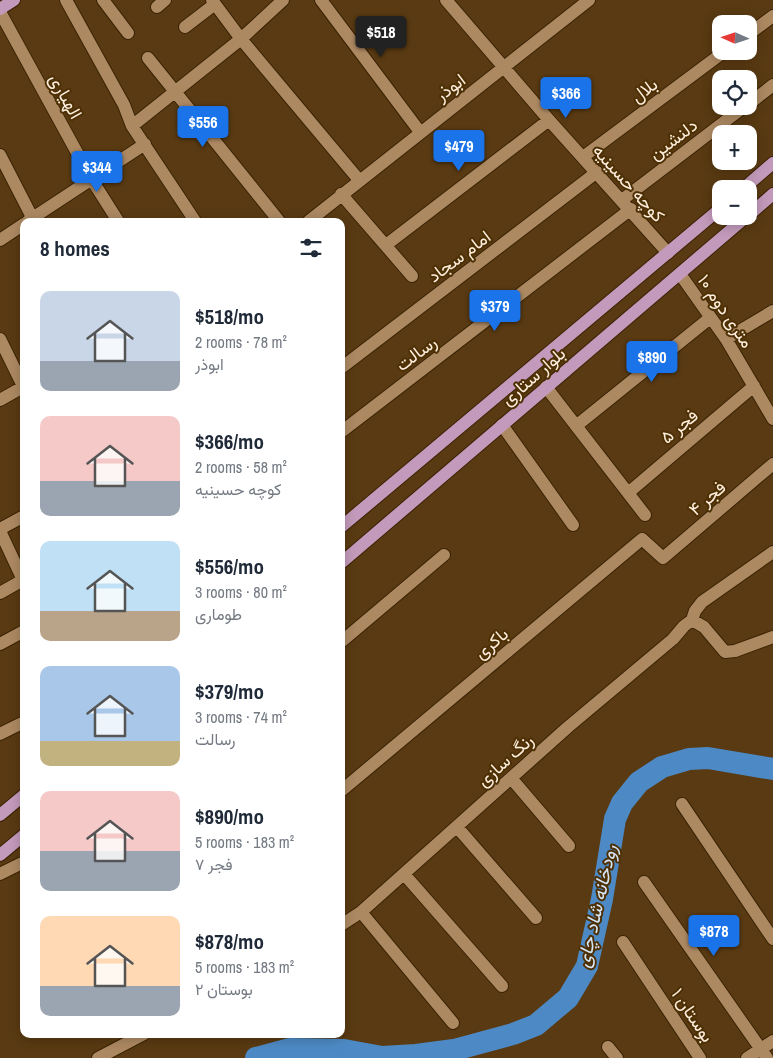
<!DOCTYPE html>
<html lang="en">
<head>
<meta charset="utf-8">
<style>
  :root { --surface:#fff; --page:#f2f2f3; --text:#1f2937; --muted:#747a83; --accent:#1a73e8 }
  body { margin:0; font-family:"Archivo Narrow",Vazirmatn,sans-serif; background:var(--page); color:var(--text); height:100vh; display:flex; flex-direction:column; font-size:19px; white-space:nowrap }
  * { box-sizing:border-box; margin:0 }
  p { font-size:16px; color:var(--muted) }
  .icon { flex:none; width:28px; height:28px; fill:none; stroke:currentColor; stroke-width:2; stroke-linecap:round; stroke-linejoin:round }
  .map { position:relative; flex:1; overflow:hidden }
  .side { position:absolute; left:20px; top:218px; width:325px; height:820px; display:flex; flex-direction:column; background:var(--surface); border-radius:10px; box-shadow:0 2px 12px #0003 }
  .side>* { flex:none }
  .needle { width:32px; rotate:273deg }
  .tools { position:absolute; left:712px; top:15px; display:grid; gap:10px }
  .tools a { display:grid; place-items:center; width:45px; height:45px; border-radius:10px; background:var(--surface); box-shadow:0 2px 12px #0003; font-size:25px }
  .price { position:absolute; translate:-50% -42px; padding:0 11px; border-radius:5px; background:var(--accent); color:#fff; font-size:16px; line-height:32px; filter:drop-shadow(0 1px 2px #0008) }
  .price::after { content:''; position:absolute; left:50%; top:30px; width:15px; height:11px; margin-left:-8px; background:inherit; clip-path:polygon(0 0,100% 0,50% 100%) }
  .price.selected { background:#222; color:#fff }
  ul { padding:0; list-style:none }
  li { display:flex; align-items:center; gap:15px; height:125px; padding:0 20px }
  li span { display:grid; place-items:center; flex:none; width:140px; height:100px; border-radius:10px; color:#555 }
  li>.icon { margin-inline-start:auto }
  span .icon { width:60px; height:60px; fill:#fffc; stroke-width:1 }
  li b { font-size:21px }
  h2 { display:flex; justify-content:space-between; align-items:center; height:60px; padding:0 20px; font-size:21px }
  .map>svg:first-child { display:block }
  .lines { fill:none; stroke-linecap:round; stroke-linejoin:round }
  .river { stroke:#4d8ac5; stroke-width:22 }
  .minor-casing { stroke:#3a2304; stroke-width:14 }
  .major-casing { stroke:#3a2304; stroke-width:14 }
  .minor { stroke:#ad8962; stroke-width:12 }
  .major { stroke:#c39abb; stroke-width:12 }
  .labels { text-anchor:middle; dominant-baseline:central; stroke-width:4; stroke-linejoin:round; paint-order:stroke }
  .street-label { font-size:18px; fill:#feeedd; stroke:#4e3005 }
  .water-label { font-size:19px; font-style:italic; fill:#d7e6f7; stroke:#4e3005 }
</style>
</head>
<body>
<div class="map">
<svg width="773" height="1058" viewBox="0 0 773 1058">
  <rect width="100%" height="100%" fill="#593a12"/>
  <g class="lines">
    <path class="river" d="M 256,1058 L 290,1049 L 344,1050 L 382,1057 L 416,1055 L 454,1050 L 513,1034 L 536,1025 L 568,998 L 587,966 L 602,899 L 615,819 L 622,803 L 639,782 L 662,767 L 689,759 L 708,758 L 773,769"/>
    <g class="minor-casing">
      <path id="minor" d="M 66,0 L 124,105 L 132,126 L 195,221
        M 103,0 L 128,33
        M 212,0 L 241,39 L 359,180
        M 321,0 L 420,132
        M 446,0 L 549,120 L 668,253
        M 157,7 L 165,0
        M 0,12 L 92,180 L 118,221
        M 185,27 L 215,4
        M 749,34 L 773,16
        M 148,58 L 279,221
        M 749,104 L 773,85
        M 132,126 L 241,39 L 283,0
        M 0,155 L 34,221
        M 583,157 L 725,51
        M 341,194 L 412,276
        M 622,200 L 745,106
        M 28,221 L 145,144
        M 309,221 L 589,0
        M 0,240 L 24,224
        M 386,245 L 549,120
        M 680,274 L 726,339 L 773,419
        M 0,339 L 24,388
        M 726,339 L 773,311
        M 341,368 L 597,172
        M 546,387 L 645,515
        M 0,400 L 23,387
        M 502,425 L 573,525
        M 576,426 L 710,318
        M 341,432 L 631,209
        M 628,493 L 754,386
        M 0,529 L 24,516
        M 0,531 L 23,580 L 0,593
        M 692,620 L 704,627 L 725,652 L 735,651 L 773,637
        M 341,642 L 444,555
        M 0,644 L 24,631
        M 0,734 L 24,722
        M 511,778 L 569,846
        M 341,791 L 642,539 L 663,558 L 773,464
        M 682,804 L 773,939
        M 457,827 L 536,918
        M 0,874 L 24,862
        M 404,874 L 502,986
        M 644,882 L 767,1058
        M 361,912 L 453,1023
        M 341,925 L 361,912 L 568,727 L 673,639 L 684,626 L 692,620 L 695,611 L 702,602 L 773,552
        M 623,942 L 700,1058
        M 608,1047 L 617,1058
        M 98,1058 L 144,1034
        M 747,1058 L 773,1041"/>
    </g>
    <g class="major-casing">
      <path id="major" d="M 0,9 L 14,0
        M 743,189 L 773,163
        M 749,215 L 773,194
        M 341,527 L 721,208
        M 341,563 L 747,216
        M 0,815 L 24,795
        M 0,855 L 24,835"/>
    </g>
    <use href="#minor" class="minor"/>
    <use href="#major" class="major"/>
  </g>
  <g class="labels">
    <g class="street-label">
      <text transform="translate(450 87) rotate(-37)">ابوذر</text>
      <text transform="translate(644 90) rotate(-37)">بلال</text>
      <text transform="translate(66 96) rotate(61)">الهیاری</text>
      <text transform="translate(673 139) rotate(-37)">دلنشین</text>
      <text transform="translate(629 183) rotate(48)">کوچه حسینیه</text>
      <text transform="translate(459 256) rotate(-37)">امام سجاد</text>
      <text transform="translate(726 311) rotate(56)">۱۰ متری دوم</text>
      <text transform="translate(416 353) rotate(-37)">رسالت</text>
      <text transform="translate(533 376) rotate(-41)">بلوار ستاری</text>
      <text transform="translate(679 426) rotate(-40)">فجر ۵</text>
      <text transform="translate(707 498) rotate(-41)">فجر ۴</text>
      <text transform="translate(491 643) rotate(-40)">باکری</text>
      <text transform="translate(505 760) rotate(-42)">رنگ سازی</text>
      <text transform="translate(693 1015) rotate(56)">بوستان ۱</text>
    </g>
    <g class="water-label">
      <text transform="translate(596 906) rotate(-77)">رودخانه شاد چای</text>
    </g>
  </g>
</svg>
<div class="tools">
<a><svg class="needle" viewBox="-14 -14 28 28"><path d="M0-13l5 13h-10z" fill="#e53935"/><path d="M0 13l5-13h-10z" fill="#747a83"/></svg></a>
<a><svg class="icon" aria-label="locate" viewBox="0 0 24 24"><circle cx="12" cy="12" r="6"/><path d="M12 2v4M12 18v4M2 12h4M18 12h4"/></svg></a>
<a>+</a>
<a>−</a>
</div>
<b class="price selected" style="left:381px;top:58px">$518</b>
<b class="price" style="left:566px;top:119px">$366</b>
<b class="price" style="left:203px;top:148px">$556</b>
<b class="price" style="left:459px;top:172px">$479</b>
<b class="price" style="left:97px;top:193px">$344</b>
<b class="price" style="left:495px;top:332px">$379</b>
<b class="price" style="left:652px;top:383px">$890</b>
<b class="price" style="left:714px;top:957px">$878</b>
<section class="side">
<h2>8 homes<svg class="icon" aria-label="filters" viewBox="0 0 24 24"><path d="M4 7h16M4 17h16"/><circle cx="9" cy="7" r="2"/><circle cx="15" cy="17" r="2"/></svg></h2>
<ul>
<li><span style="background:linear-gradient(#c9d6e8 70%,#9aa5b1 0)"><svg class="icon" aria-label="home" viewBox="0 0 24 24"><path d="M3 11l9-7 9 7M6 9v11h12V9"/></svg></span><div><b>$518/mo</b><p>2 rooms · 78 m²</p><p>ابوذر</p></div></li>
<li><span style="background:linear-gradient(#f6c9c9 65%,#9aa5b1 0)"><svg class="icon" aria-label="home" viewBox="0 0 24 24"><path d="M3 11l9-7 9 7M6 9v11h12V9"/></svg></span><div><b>$366/mo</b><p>2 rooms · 58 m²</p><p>کوچه حسینیه</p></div></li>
<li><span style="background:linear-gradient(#bfe0f5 70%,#b9a48a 0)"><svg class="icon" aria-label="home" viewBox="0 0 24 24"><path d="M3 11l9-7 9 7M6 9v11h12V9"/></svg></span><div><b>$556/mo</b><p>3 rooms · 80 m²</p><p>طوماری</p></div></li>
<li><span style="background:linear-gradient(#a9c7e8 75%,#c2b280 0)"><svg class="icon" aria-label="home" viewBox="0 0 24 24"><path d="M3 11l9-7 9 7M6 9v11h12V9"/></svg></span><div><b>$379/mo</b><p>3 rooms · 74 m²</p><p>رسالت</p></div></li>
<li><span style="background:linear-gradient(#f6c9c9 60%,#9aa5b1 0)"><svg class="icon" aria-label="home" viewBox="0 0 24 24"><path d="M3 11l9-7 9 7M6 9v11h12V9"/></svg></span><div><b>$890/mo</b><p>5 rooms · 183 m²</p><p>فجر ۷</p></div></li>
<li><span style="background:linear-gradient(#ffd9b3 70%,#9aa5b1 0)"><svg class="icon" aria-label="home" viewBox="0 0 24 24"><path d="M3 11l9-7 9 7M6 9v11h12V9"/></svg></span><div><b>$878/mo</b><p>5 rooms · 183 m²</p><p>بوستان ۲</p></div></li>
</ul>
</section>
</div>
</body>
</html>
